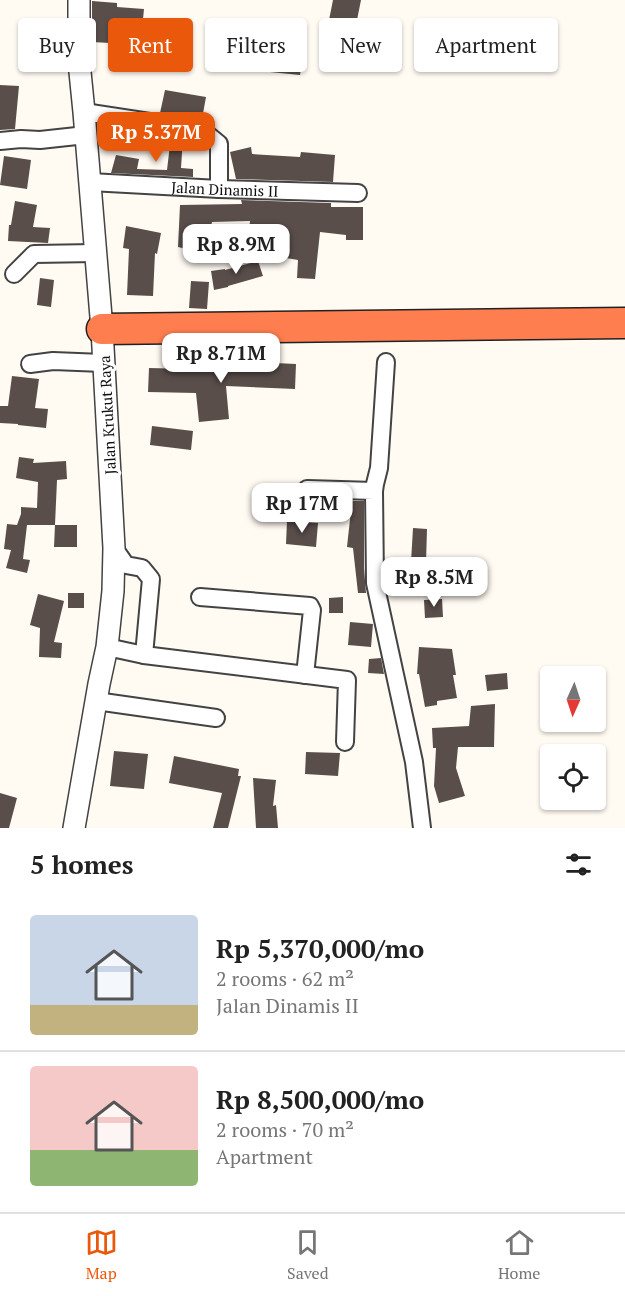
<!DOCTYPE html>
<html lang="en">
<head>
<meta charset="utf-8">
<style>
  :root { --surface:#fff; --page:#f6f6f6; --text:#222; --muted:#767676; --line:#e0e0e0; --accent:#ea580c }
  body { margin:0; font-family:"PT Serif",serif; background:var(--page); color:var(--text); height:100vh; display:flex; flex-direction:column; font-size:22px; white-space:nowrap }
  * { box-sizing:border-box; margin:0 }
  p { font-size:20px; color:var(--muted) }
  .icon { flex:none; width:33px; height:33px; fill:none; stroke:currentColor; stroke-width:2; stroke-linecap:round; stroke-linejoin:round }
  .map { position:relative; height:828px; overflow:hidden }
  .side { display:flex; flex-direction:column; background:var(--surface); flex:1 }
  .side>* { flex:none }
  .top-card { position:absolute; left:18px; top:18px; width:590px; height:54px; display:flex; gap:12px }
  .needle { width:39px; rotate:183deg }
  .fabs { position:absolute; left:540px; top:666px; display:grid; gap:12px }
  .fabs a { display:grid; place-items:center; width:66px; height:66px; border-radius:6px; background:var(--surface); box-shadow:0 2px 4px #0004; font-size:30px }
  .price { position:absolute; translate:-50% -51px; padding:0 14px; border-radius:12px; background:#fff; color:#222; font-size:20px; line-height:39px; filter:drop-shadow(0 2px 3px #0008) }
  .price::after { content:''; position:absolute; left:50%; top:36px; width:18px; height:14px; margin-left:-9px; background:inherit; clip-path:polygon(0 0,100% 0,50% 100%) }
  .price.current { background:var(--accent); color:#fff }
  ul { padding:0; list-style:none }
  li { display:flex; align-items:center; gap:18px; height:150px; padding:0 30px }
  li+li { border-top:2px solid var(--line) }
  li span { display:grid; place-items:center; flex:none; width:168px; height:120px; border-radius:6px; color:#555 }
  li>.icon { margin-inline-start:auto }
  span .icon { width:72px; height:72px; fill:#fffc; stroke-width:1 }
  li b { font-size:26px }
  h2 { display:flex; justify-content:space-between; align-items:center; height:72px; padding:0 30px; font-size:26px }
  .chip { padding:0 21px; border-radius:6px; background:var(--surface); box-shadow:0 2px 4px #0004; font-size:21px; line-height:54px }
  .chip.current { background:var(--accent); color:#fff }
  .dock { display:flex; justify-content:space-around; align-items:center; height:84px; border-top:2px solid var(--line); background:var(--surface); font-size:16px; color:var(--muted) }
  .dock a { display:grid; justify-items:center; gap:3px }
  .dock .current { color:var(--accent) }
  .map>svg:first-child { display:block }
  .building { fill:#5a4e4b }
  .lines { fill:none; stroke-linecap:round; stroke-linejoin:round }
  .minor-casing { stroke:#434343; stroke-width:20 }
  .tertiary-casing { stroke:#434343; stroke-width:24 }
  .motorway-casing { stroke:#212121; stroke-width:33 }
  .minor { stroke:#fff; stroke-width:16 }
  .tertiary { stroke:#fff; stroke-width:21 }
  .motorway { stroke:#ff7e50; stroke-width:30 }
  .labels { text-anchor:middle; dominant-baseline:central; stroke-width:6; stroke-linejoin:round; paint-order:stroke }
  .street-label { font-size:15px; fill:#101010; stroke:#fff }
</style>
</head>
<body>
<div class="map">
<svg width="625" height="828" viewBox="0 0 625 828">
  <rect width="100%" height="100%" fill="#fffaf2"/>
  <path class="building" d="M 333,0 L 361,0 L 354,35 L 327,30 Z
    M 92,1 L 117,3 L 117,7 L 144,9 L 142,29 L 146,29 L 145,45 L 92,42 Z
    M 233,21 L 246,24 L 241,49 L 228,46 Z
    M 361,27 L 378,30 L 373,59 L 355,56 Z
    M 273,54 L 303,57 L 300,75 L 270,72 Z
    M 0,85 L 19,86 L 15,129 L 0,130 Z
    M 165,90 L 206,97 L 202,119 L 160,113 Z
    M 171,136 L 183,138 L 181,168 L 193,169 L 193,177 L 111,173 L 116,155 L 139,159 L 137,169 L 167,170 Z
    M 251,147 L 252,154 L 300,157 L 301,152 L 335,155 L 333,182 L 236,179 L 230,152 Z
    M 4,156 L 31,160 L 27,189 L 0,185 Z
    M 241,200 L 331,203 L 331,207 L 363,207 L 363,240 L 346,240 L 346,235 L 320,232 L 315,279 L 297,278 L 298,260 L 274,256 L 278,232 L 249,231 L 250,221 L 212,222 L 205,253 L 178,247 L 180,205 L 242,204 Z
    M 15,201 L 37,205 L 33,227 L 50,228 L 48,243 L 8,241 L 9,225 L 11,225 Z
    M 126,226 L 161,233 L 157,254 L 155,253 L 153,296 L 127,295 L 129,249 L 123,248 Z
    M 258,261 L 263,276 L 228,286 L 228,287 L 214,290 L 211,271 L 225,269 L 225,270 Z
    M 40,278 L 54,280 L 51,307 L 37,305 Z
    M 191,281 L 209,282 L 207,309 L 189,308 Z
    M 232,361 L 296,364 L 295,389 L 226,386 L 229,419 L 199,422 L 196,393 L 148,392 L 149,368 L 231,370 Z
    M 12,376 L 39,379 L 35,408 L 48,409 L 46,428 L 18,425 L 18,424 L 0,423 L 0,406 L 8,406 Z
    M 152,426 L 193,431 L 191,450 L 150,445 Z
    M 19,457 L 34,459 L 33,463 L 66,461 L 67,479 L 57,480 L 55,525 L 77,525 L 77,547 L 54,547 L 55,525 L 27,525 L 23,559 L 30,560 L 27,573 L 6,568 L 11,550 L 4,549 L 7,524 L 17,525 L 21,514 L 21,507 L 37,508 L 38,482 L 16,478 Z
    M 352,501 L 364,501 L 364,568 L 366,593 L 358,593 L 353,548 L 347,547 Z
    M 287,521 L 318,523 L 316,547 L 286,544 Z
    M 413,528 L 427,529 L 426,563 L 411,562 Z
    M 68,593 L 84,593 L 84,608 L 68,608 Z
    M 38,594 L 64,601 L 54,642 L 62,643 L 61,658 L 39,657 L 40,628 L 30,625 Z
    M 343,597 L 343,613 L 329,613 L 329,598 Z
    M 442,599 L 443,617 L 425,618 L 424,600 Z
    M 350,622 L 373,624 L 371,647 L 348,645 Z
    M 419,647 L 452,649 L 456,675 L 453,675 L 457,698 L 437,701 L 437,705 L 425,707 L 419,674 L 417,674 Z
    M 381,658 L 384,674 L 368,673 L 369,659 Z
    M 507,673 L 508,689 L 487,691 L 485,675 Z
    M 495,704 L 494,747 L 458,747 L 456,768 L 465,796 L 439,803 L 434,786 L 436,748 L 433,748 L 432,728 L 469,726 L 471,706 Z
    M 114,751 L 148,754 L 144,789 L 110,786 Z
    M 306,752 L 340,753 L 338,776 L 305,774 Z
    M 174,756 L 239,769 L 238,776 L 241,776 L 228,828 L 213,828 L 222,793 L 169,783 Z
    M 253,778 L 276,780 L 273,806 L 276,805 L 278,828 L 256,828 Z
    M 0,793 L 17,798 L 9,828 L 0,828 Z"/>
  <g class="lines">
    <g class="minor-casing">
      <g id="minor">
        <path d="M 84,112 L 202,130 L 219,144 L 219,189"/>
        <path d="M 0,141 L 21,139 L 40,140 L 86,135"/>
        <path id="s1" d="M 90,182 L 219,189 L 358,193"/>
        <path d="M 14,274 L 34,254 L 95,253"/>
        <path d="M 30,364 L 53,361 L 103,363"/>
        <path d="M 307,489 L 374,491 L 375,583 L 414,762 L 422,828"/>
        <path d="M 374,491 L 375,484 L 379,468 L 386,362"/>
        <path d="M 114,548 L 126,565 L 142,568 L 151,579 L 144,655"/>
        <path d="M 200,597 L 310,606 L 312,610 L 305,675"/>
        <path d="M 107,647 L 144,655 L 347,680 L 345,742"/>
        <path d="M 96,701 L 216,718"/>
      </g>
    </g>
    <g class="tertiary-casing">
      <path id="tertiary" d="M 74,828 L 99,684 L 107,647 L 113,591 L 114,548 L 102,329 L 84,112 L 79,62 L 79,0"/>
    </g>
    <g class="motorway-casing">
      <path id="motorway" d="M 102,329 L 625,323"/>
    </g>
    <use href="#minor" class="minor"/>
    <use href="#tertiary" class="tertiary"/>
    <use href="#motorway" class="motorway"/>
  </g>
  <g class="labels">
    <g class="street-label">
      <text stroke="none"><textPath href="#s1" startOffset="135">Jalan Dinamis II</textPath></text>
      <text transform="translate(107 415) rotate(-93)">Jalan Krukut Raya</text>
    </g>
  </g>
</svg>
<div class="fabs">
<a><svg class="needle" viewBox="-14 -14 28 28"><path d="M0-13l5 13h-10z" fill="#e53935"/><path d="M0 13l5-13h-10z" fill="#767676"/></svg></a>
<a><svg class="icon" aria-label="locate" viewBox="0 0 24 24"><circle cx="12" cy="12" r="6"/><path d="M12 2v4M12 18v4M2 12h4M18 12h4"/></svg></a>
</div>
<b class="price current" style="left:156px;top:163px">Rp 5.37M</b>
<b class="price" style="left:236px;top:275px">Rp 8.9M</b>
<b class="price" style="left:221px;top:384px">Rp 8.71M</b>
<b class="price" style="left:302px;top:534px">Rp 17M</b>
<b class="price" style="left:434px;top:608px">Rp 8.5M</b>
<div class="top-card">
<a class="chip">Buy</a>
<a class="chip current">Rent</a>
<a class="chip">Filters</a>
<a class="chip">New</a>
<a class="chip">Apartment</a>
</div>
</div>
<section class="side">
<h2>5 homes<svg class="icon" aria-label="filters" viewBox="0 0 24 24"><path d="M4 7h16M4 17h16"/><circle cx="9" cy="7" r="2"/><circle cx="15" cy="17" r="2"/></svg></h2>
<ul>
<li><span style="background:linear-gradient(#c9d6e8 75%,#c2b280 0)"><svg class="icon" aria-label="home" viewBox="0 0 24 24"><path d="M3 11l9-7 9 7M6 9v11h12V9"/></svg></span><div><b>Rp 5,370,000/mo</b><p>2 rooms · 62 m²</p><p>Jalan Dinamis II</p></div></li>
<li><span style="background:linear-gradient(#f6c9c9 70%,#8fb573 0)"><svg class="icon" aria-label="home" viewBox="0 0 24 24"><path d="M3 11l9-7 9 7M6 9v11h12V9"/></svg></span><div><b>Rp 8,500,000/mo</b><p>2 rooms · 70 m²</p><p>Apartment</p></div></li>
</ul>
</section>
<nav class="dock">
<a class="current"><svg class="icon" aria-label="map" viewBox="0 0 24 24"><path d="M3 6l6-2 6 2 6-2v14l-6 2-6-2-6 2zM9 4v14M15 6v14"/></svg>Map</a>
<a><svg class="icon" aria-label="saved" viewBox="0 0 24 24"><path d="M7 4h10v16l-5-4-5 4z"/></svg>Saved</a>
<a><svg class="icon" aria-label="home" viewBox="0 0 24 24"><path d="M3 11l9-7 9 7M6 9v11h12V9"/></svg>Home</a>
</nav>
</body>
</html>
